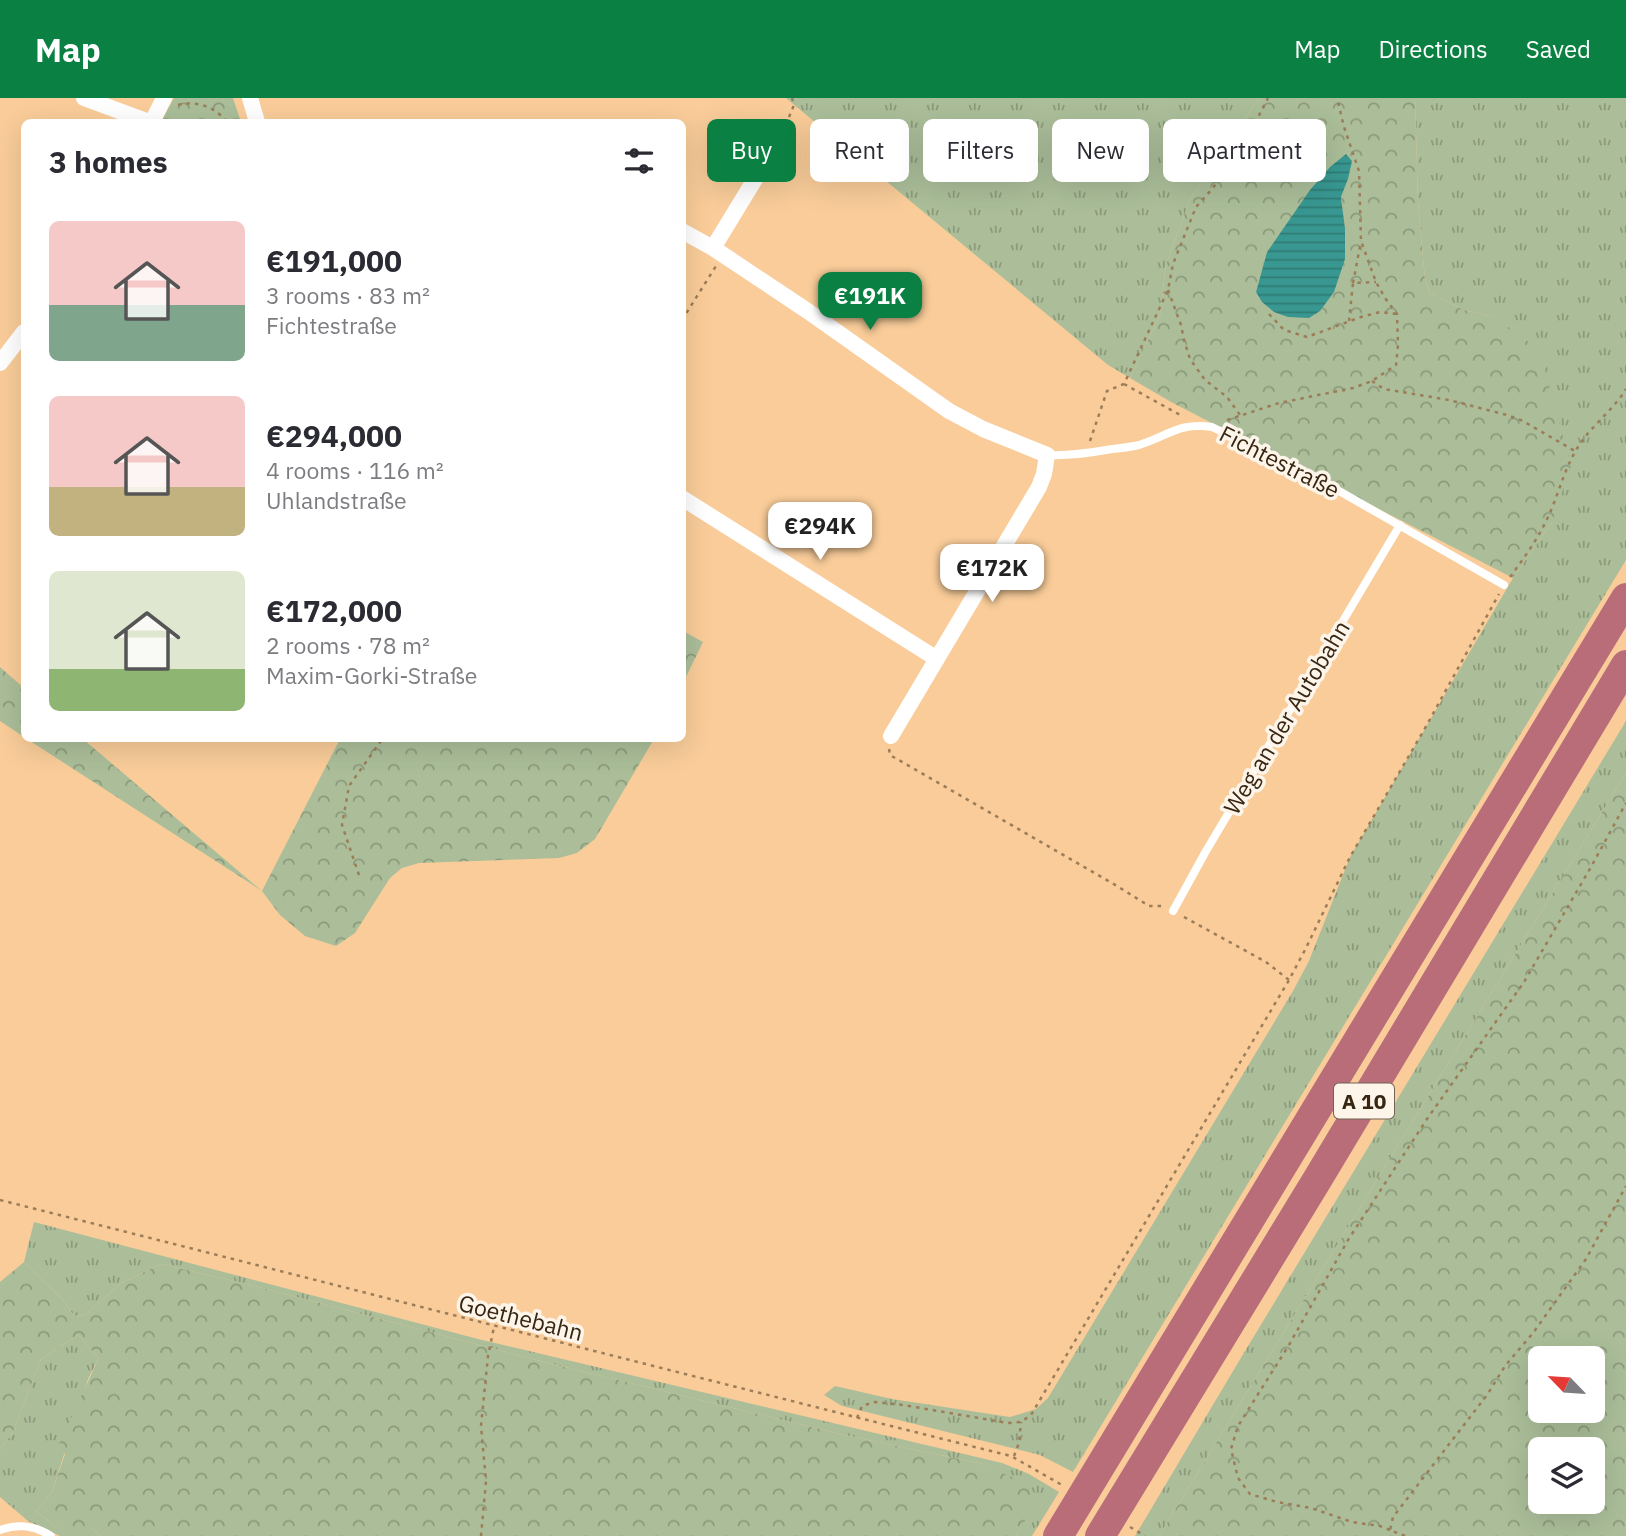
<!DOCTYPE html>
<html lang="en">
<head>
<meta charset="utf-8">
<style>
  :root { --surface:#fff; --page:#f7f7f7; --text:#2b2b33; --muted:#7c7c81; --accent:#0b8043 }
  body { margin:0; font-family:"IBM Plex Sans",sans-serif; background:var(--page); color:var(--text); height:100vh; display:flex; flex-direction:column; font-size:26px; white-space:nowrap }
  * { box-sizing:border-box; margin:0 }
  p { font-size:23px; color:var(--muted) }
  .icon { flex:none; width:38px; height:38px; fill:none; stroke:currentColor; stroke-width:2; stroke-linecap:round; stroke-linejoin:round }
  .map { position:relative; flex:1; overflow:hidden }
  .panel { position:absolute; left:21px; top:21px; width:665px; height:623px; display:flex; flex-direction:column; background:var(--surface); border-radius:10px; box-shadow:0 7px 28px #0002 }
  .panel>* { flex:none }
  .guide { position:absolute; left:707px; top:21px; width:665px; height:63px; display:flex; gap:14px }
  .needle { width:46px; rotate:295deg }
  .fabs { position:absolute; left:1528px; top:1248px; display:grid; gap:14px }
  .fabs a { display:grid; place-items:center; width:77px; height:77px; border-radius:10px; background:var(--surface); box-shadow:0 7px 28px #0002; font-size:35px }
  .price { position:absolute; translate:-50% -60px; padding:0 16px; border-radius:14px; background:#fff; color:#222; font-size:23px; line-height:46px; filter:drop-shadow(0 2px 4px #0008) }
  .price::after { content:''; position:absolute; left:50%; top:42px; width:21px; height:16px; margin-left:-10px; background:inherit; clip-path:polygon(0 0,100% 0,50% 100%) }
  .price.current { background:var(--accent); color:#fff }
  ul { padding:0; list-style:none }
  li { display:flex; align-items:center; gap:21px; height:175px; padding:0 28px }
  li span { display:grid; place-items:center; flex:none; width:196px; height:140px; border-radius:10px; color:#555 }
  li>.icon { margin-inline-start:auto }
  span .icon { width:84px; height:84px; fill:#fffc; stroke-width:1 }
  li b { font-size:30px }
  h2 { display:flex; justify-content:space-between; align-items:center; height:84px; padding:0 28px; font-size:30px }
  .chip { padding:0 24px; border-radius:10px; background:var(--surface); box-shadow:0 7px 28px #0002; font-size:24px; line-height:63px }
  .chip.current { background:var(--accent); color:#fff }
  header { display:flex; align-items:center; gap:42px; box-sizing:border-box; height:98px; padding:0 35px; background:var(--accent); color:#fff }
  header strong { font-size:33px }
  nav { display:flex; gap:38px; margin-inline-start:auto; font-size:24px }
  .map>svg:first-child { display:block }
  .grass { fill:url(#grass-tufts) }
  .forest { fill:url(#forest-crowns); fill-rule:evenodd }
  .water { fill:url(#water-rules) }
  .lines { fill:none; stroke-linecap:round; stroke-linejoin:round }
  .path { stroke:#9c7d59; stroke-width:2.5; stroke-dasharray:3.5 5; stroke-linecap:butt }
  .service { stroke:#fff; stroke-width:8 }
  .minor { stroke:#fff; stroke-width:16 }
  .motorway { stroke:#b96d79; stroke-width:30 }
  .labels { text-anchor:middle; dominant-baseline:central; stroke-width:7; stroke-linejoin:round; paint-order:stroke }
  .shield { fill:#fdf4ea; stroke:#726453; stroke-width:2 }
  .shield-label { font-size:21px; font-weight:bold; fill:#372612 }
  .street-label { font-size:23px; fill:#372612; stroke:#fdf4ea }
</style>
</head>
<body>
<header>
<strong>Map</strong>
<nav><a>Map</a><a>Directions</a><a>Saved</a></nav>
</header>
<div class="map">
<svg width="1626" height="1438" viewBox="0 0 1626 1438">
  <defs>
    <pattern id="grass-tufts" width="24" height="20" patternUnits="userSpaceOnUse" patternTransform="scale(1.75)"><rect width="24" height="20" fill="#abbe99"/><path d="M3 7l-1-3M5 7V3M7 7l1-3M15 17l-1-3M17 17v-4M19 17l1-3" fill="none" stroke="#8c9a7b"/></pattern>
    <pattern id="forest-crowns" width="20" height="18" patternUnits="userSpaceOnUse" patternTransform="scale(1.75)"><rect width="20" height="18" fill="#abbe99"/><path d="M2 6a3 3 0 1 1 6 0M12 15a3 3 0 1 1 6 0" fill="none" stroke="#8c9a7b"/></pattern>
    <pattern id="water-rules" width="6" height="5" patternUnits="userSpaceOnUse" patternTransform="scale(1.75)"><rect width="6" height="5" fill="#389791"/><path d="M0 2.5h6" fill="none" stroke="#307b75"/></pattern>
  </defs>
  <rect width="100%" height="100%" fill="#f9cc99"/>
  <path class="grass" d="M 786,0 L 1259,0 L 1190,102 L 1166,166 L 1160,217 L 1130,280 L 1108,267 Z
    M 1415,0 L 1626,0 L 1626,462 L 1073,1374 L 1040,1357 L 842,1308 L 824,1297 L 835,1288 L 892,1301 L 1010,1319 L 1036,1311 L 1048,1300 L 1293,893 L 1309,863 L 1350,759 L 1513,480 L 1552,424 L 1494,219 L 1464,212 L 1430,195 L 1425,181 L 1418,104 Z
    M 1626,623 L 1626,675 L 1159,1438 L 1135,1438 L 1242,1258 Z
    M 34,1124 L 478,1241 L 1002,1365 L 1029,1376 L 1059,1394 L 1032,1438 L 1016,1438 L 1037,1400 L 983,1366 L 840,1336 L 544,1264 L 251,1187 L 161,1166 L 121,1185 L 85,1217 L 74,1218 L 62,1201 L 24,1164 Z
    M 78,1237 L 99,1260 L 88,1281 L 52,1394 L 36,1413 L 57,1430 L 91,1430 L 101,1438 L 60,1438 L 28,1423 L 0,1399 L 0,1351 L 12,1336 L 41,1261 Z"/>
  <path class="forest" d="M 174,0 L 233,0 L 241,24 L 161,24 Z
    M 1259,0 L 1415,0 L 1418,104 L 1425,181 L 1430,195 L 1464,212 L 1494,219 L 1526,241 L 1544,268 L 1571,368 L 1552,424 L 1513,480 L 1171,304 L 1130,280 L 1160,217 L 1166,166 L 1190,102 ZM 1348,81 L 1341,99 L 1345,130 L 1345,161 L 1256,194 L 1267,154 L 1283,132 Z
    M 683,533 L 703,544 L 683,585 Z
    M 0,569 L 24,590 L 24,639 L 0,623 Z
    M 27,641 L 83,641 L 262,793 L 340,641 L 654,641 L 595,741 L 577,755 L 559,760 L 419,765 L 402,770 L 390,780 L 355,835 L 336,848 L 305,838 L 280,817 L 262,793 Z
    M 1626,675 L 1626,1438 L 1159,1438 ZM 1540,1260 L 1592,1260 L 1592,1312 L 1540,1312 ZM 1540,1351 L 1592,1351 L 1592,1404 L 1540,1404 Z
    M 24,1164 L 62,1201 L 74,1218 L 85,1217 L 121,1185 L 161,1166 L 251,1187 L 544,1264 L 840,1336 L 983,1366 L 1029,1387 L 1038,1401 L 1016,1438 L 101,1438 L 91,1430 L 57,1430 L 36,1413 L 52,1394 L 65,1356 L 58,1348 L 99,1260 L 78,1237 L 41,1261 L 12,1336 L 0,1351 L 0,1184 Z"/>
  <path class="water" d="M 1346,56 L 1352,63 L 1348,81 L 1341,99 L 1345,130 L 1345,161 L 1334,194 L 1320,213 L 1309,220 L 1288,219 L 1274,214 L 1262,204 L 1256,194 L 1267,154 L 1310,92 L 1330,69 Z"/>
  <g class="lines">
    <path class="path" d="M 178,7 C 197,2 215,9 227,24
      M 789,19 L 794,7 L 792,0
      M 1353,185 L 1361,143
      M 1168,192 L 1181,227 L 1184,242 L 1190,261 L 1205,282 L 1227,299 L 1240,317
      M 1269,216 L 1284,232 L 1307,239 L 1361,219 L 1380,214 L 1397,216
      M 682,222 L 716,168
      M 1349,223 L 1353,185 L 1376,184
      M 1372,283 L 1384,291 L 1449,302 L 1507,317 L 1523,323 L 1575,353
      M 1124,286 L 1182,318
      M 1227,322 L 1279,305 L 1353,290 L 1372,283 L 1396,267 L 1398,247 L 1397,216 L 1385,200 L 1376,184 L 1361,143 L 1359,73 L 1344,29 L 1337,0
      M 1090,343 L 1107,293 L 1124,286 L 1168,192 L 1173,166 L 1196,109 L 1213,90 L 1256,23 L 1268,0
      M 1510,479 C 1524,460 1538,441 1548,419 C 1558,398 1563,375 1575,354 C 1588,330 1612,314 1626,291
      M 889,651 L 890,657 L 1117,788 L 1149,808 L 1162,808
      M 359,777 L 342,727 L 349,688 L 383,640
      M 1184,819 L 1266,864 L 1289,882
      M 0,1102 C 337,1187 674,1274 1011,1358 L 1062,1387
      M 857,1320 L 862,1308 L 874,1304 L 903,1307 L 1008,1325 L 1021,1324 L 1031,1317 L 1289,882 L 1306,850 L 1350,759 L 1424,632 L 1499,496
      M 1014,1358 L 1019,1345 L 1021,1324
      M 1130,1429 L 1145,1438
      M 1390,1432 L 1380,1428 L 1352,1424 L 1311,1410 L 1277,1404 L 1250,1396 L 1238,1380 L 1231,1351 L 1238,1328 L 1289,1247 L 1348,1142 L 1427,1021 L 1524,884 L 1591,769 L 1626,705
      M 481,1438 L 486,1383 L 481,1328 L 488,1258 L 494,1229
      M 1405,1438 L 1390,1432 L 1393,1419 L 1487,1297 L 1505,1268 L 1533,1235 L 1586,1161 L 1626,1088"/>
    <path class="service" d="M 1047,357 C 1069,358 1090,355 1112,351 C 1121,350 1131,349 1139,347 C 1169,338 1178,324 1212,329 L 1311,377 L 1504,487
      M 1173,813 L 1206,753 L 1400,427
      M 0,1432 C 19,1426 34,1427 51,1438"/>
    <path class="minor" d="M 84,0 L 149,24
      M 250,0 L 257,24
      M 152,24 L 164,0
      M 682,133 L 713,150 L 809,214 L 949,313 L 983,331 L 1047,357 L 1044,376 L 1039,389 L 891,638
      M 713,150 L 771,55 L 783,31
      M 0,265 L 24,234
      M 682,400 L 937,561"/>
    <path class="motorway" d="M 1058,1438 L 1626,500
      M 1100,1438 L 1317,1082 L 1626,567"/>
  </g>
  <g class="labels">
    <rect class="shield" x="1334" y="985.5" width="60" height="35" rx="5"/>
    <g class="shield-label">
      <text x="1364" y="1003">A 10</text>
    </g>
    <g class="street-label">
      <text transform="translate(1280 363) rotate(27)">Fichtestraße</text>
      <text transform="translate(1286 619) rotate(-59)">Weg an der Autobahn</text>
      <text transform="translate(521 1219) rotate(14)">Goethebahn</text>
    </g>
  </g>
</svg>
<div class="fabs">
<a><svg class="needle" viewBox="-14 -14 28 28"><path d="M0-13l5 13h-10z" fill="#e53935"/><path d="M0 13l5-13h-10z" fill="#7c7c81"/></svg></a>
<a><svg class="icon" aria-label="layers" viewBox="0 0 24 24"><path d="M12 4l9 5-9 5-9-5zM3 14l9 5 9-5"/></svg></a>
</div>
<b class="price current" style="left:870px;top:234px">€191K</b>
<b class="price" style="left:820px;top:464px">€294K</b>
<b class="price" style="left:992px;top:506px">€172K</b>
<div class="guide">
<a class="chip current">Buy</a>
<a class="chip">Rent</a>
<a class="chip">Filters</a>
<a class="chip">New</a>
<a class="chip">Apartment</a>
</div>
<section class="panel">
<h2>3 homes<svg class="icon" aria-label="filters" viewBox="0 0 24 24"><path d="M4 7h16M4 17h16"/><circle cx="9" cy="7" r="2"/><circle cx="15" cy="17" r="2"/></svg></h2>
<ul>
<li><span style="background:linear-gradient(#f6c9c9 60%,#7fa58c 0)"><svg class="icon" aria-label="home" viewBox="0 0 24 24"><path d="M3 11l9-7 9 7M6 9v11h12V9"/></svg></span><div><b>€191,000</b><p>3 rooms · 83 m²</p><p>Fichtestraße</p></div></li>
<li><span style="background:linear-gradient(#f6c9c9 65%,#c2b280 0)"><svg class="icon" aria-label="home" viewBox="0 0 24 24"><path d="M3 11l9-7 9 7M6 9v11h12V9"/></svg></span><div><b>€294,000</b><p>4 rooms · 116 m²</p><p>Uhlandstraße</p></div></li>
<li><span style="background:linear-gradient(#dfe7d0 70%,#8fb573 0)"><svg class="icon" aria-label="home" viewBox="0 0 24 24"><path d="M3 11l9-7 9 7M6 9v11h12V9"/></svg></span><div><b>€172,000</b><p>2 rooms · 78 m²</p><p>Maxim-Gorki-Straße</p></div></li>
</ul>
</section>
</div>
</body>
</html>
